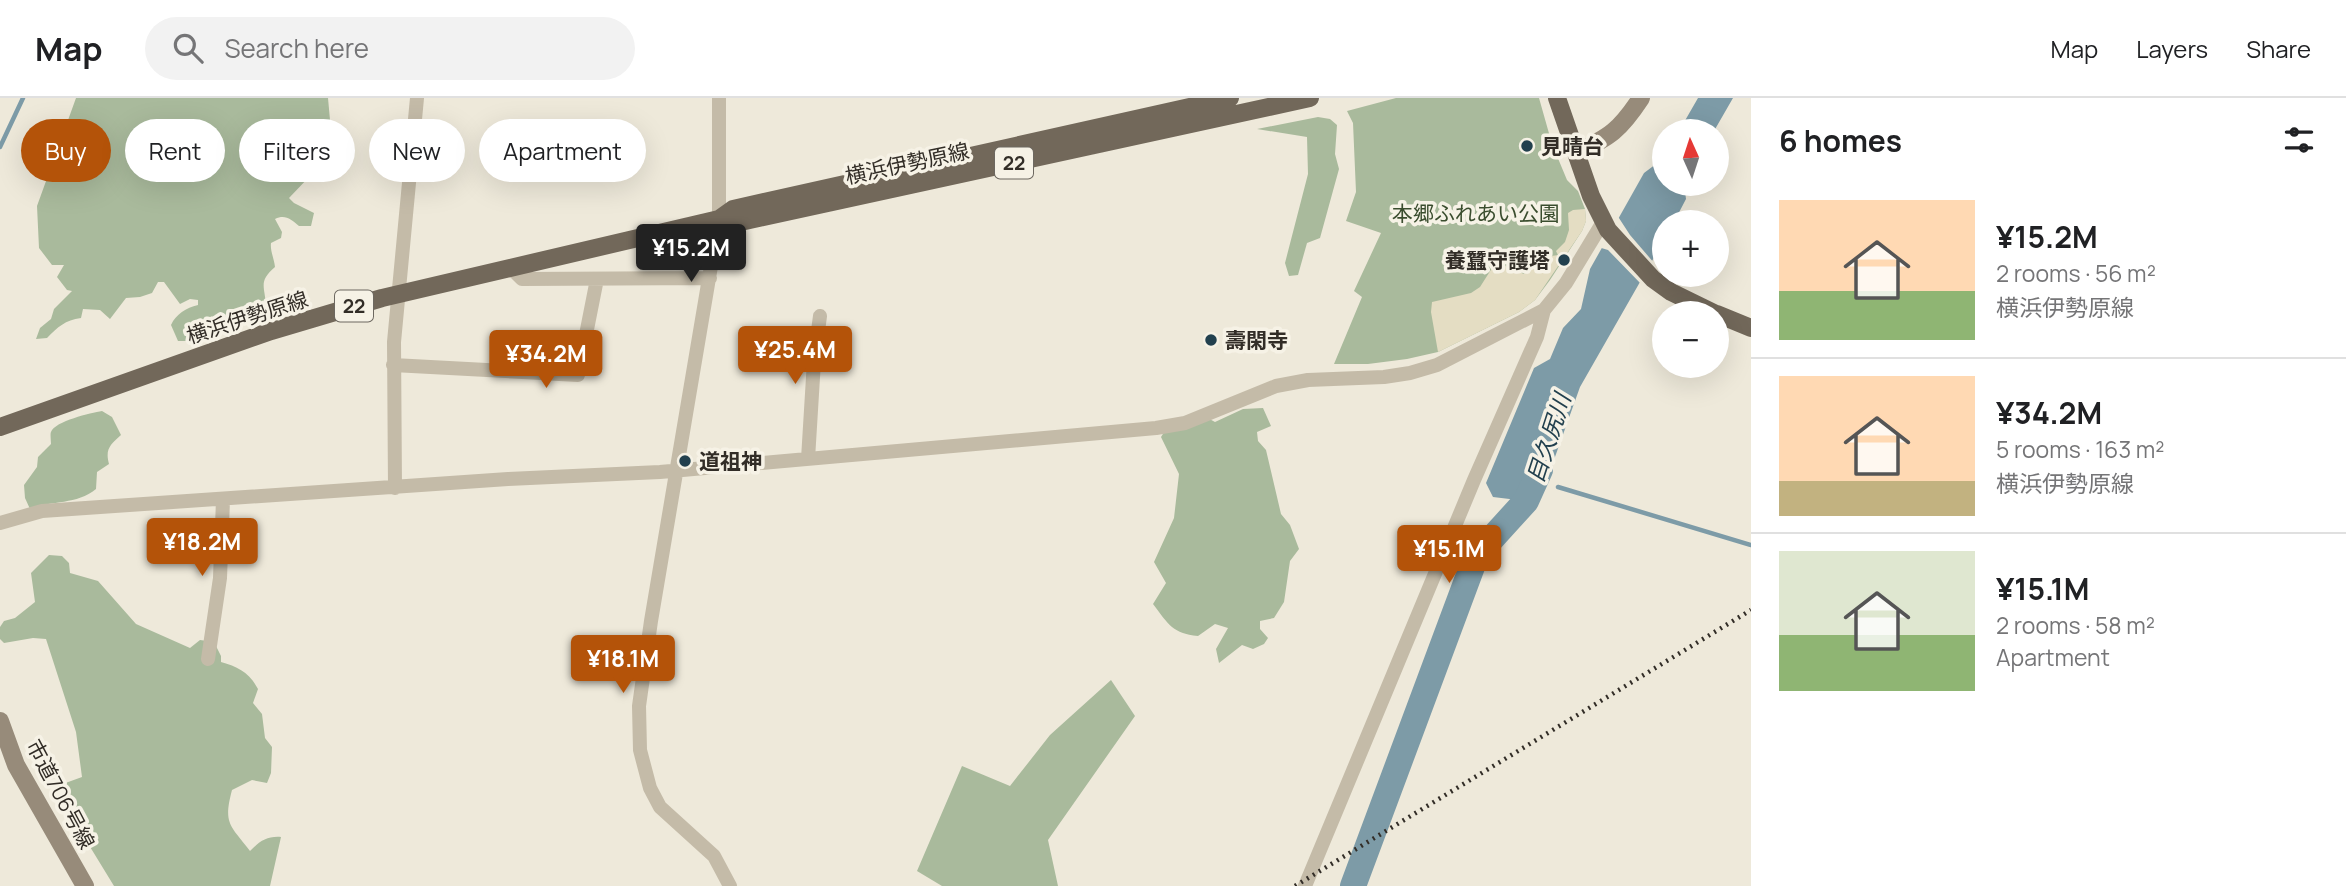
<!DOCTYPE html>
<html lang="en">
<head>
<meta charset="utf-8">
<style>
  :root { --surface:#fff; --page:#f2f2f2; --text:#202124; --muted:#757577; --line:#e0e0e0; --accent:#b45309 }
  body { margin:0; font-family:Manrope,"Noto Sans JP",sans-serif; background:var(--page); color:var(--text); height:100vh; display:flex; flex-direction:column; font-size:26px; white-space:nowrap }
  * { box-sizing:border-box; margin:0 }
  p { font-size:23px; color:var(--muted) }
  .icon { flex:none; width:38px; height:38px; fill:none; stroke:currentColor; stroke-width:2; stroke-linecap:round; stroke-linejoin:round }
  .map { position:relative; flex:1; overflow:hidden }
  .panel { display:flex; flex-direction:column; background:var(--surface); width:595px }
  .panel>* { flex:none }
  .guide { position:absolute; left:21px; top:21px; width:665px; height:63px; display:flex; gap:14px }
  .needle { width:46px; rotate:357deg }
  .buttons { position:absolute; left:1652px; top:21px; display:grid; gap:14px }
  .buttons a { display:grid; place-items:center; width:77px; height:77px; border-radius:50%; background:var(--surface); box-shadow:0 7px 28px #0002; font-size:35px }
  .price { position:absolute; translate:-50% -60px; padding:0 16px; border-radius:7px; background:var(--accent); color:#fff; font-size:23px; line-height:46px; filter:drop-shadow(0 2px 4px #0008) }
  .price::after { content:''; position:absolute; left:50%; top:42px; width:21px; height:16px; margin-left:-10px; background:inherit; clip-path:polygon(0 0,100% 0,50% 100%) }
  .price.on { background:#222; color:#fff }
  ul { padding:0; list-style:none }
  li { display:flex; align-items:center; gap:21px; height:175px; padding:0 28px }
  li+li { border-top:2px solid var(--line) }
  li span { display:grid; place-items:center; flex:none; width:196px; height:140px; border-radius:0px; color:#555 }
  li>.icon { margin-inline-start:auto }
  span .icon { width:84px; height:84px; fill:#fffc; stroke-width:1 }
  li b { font-size:30px }
  h2 { display:flex; justify-content:space-between; align-items:center; height:84px; padding:0 28px; font-size:30px }
  .pill { padding:0 24px; border-radius:32px; background:var(--surface); box-shadow:0 7px 28px #0002; font-size:24px; line-height:63px }
  .pill.on { background:var(--accent); color:#fff }
  header { display:flex; align-items:center; gap:42px; box-sizing:border-box; height:98px; padding:0 35px; background:var(--surface); border-bottom:2px solid var(--line) }
  header strong { font-size:33px }
  nav { display:flex; gap:38px; margin-inline-start:auto; font-size:24px }
  .search { width:490px; height:63px; background:var(--page); display:flex; align-items:center; gap:18px; box-sizing:border-box; padding:0 24px; border-radius:38px; color:var(--muted); font-size:26px }
  main { display:flex; flex:1; min-height:0 }
  .map>svg:first-child { display:block }
  .green { fill:#a9ba9c }
  .plaza { fill:#e4ddc3 }
  .water { fill:#7d9ba7 }
  .pier { fill:#eee9da }
  .lines { fill:none; stroke-linecap:round; stroke-linejoin:round }
  .stream { stroke:#7d9ba7; stroke-width:4.5 }
  .river { stroke:#7d9ba7; stroke-width:26 }
  .street { stroke:#c4bba8; stroke-width:14 }
  .secondary { stroke:#978b7a; stroke-width:18 }
  .primary { stroke:#72685a; stroke-width:18 }
  .rail { stroke:#322d27; stroke-width:4.5; stroke-dasharray:2 5; stroke-linecap:butt }
  .poi-dot { fill:#22404e; stroke:#f6f2e6; stroke-width:2.5 }
  .labels { text-anchor:middle; dominant-baseline:central; stroke-width:7; stroke-linejoin:round; paint-order:stroke }
  .shield { fill:#f6f2e6; stroke:#6d6860; stroke-width:2 }
  .shield-label { font-size:19px; font-weight:bold; fill:#322d27 }
  .poi-label { font-size:21px; font-weight:bold; fill:#322d27; stroke:#f6f2e6; text-anchor:start }
  .street-label { font-size:21px; fill:#322d27; stroke:#f6f2e6 }
  .park-label { font-size:21px; fill:#3a4d2e; stroke:#f6f2e6 }
  .water-label { font-size:23px; font-style:italic; fill:#22404e; stroke:#f6f2e6 }
</style>
</head>
<body>
<header>
<strong>Map</strong>
<div class="search"><svg class="icon" aria-label="search" viewBox="0 0 24 24"><circle cx="10" cy="10" r="6"/><path d="M15 15l6 6"/></svg>Search here</div>
<nav><a>Map</a><a>Layers</a><a>Share</a></nav>
</header>
<main>
<div class="map">
<svg width="1751" height="788" viewBox="0 0 1751 788">
  <rect width="100%" height="100%" fill="#eee9da"/>
  <path class="green" d="M 76,0 L 328,0 L 331,33 L 310,78 L 289,100 L 294,105 L 314,115 L 311,128 L 299,128 C 291,121 285,116 275,121 L 282,134 L 281,140 L 271,145 C 270,153 274,160 275,169 C 259,183 264,187 266,206 L 260,217 L 221,234 L 195,243 L 178,243 L 171,227 C 176,216 186,210 198,207 L 198,202 L 190,201 L 180,206 L 164,184 L 158,184 L 152,195 L 140,199 L 126,200 L 110,221 L 100,212 L 83,211 L 81,220 C 65,222 58,229 47,240 L 36,241 L 40,230 L 51,221 L 54,211 L 72,193 L 67,192 L 57,179 L 64,167 L 52,167 L 39,150 L 37,108 Z
    M 1396,0 L 1539,0 L 1552,46 L 1567,82 L 1578,93 L 1585,111 L 1586,123 L 1582,133 L 1550,182 L 1535,202 L 1519,214 L 1438,254 L 1407,261 L 1368,266 L 1334,266 L 1362,199 L 1354,193 L 1381,135 L 1346,123 L 1356,94 L 1353,25 L 1347,13 Z
    M 1318,19 L 1330,21 L 1337,27 L 1335,56 L 1339,71 L 1320,140 L 1307,145 L 1298,177 L 1289,178 L 1285,165 L 1308,76 L 1307,39 L 1257,31 Z
    M 1263,310 L 1271,328 L 1257,334 L 1258,343 L 1266,352 L 1281,416 L 1290,427 L 1299,451 L 1290,463 L 1284,504 L 1274,520 L 1260,523 L 1260,531 L 1268,540 L 1264,546 L 1253,551 L 1242,547 L 1219,565 L 1216,551 L 1228,530 L 1215,526 L 1198,538 C 1172,535 1169,527 1153,506 L 1166,485 L 1154,464 L 1174,420 L 1179,376 L 1161,339 L 1168,328 L 1202,317 L 1215,324 L 1243,311 Z
    M 102,313 L 112,319 L 121,337 C 110,347 105,351 109,366 L 97,374 L 96,391 C 77,407 52,402 30,411 L 25,400 L 24,387 L 37,369 L 38,359 L 51,346 C 51,343 50,336 51,334 C 55,323 91,315 102,313 Z
    M 49,457 L 62,458 L 69,465 L 70,475 L 98,483 L 136,526 L 190,550 L 200,542 L 214,544 L 221,558 L 221,564 C 238,569 249,574 258,591 L 253,605 L 262,616 L 265,640 L 272,649 L 271,675 L 267,685 L 252,682 L 232,692 C 223,726 230,727 250,753 C 260,743 267,738 281,739 L 270,788 L 114,788 L 62,703 L 60,687 L 82,679 L 76,634 L 46,541 L 33,540 L 4,545 L 0,541 L 0,529 L 4,523 L 15,520 L 35,504 L 31,475 Z
    M 1111,582 L 1135,618 L 1048,742 L 1058,788 L 942,788 L 917,773 L 962,668 L 1010,688 L 1050,637 Z"/>
  <path class="plaza" d="M 1585,111 L 1586,123 L 1582,133 L 1535,202 L 1519,214 L 1438,254 L 1431,214 L 1432,204 L 1471,195 L 1480,189 L 1494,167 L 1505,168 L 1524,176 L 1533,161 L 1558,157 L 1556,153 L 1565,144 L 1569,132 L 1568,115 L 1573,112 Z"/>
  <path class="water" d="M 1698,0 L 1733,0 L 1714,33 L 1679,33 Z
    M 1664,60 L 1664,86 L 1684,86 L 1686,101 L 1674,124 L 1664,124 L 1664,142 L 1580,289 L 1541,398 L 1526,403 L 1493,399 L 1486,385 L 1534,270 L 1550,261 L 1563,230 L 1581,211 L 1590,171 L 1644,75 Z"/>
  <path class="pier" d="M 1617,117 L 1630,137 L 1655,166 L 1642,187 L 1608,152 L 1598,149 Z"/>
  <g class="lines">
    <path class="stream" d="M 0,49 L 23,0
      M 1558,389 L 1751,447"/>
    <path class="river" d="M 1353,788 L 1476,458 L 1526,403 L 1540,372"/>
    <path class="street" d="M 719,0 L 719,121 L 651,523 L 639,608 L 640,652 L 650,690 L 660,709 L 714,758 L 730,788
      M 510,169 L 522,181 L 710,180
      M 393,267 L 578,277 L 597,181
      M 808,361 L 814,263 L 820,218
      M 395,390 L 394,244 L 417,0
      M 0,425 L 42,413 L 508,381 L 660,374 L 1156,330 L 1185,325 L 1276,288 L 1308,282 L 1384,279 L 1410,275 L 1437,267 L 1544,212
      M 208,561 L 220,480 L 223,402
      M 1305,788 L 1474,382 L 1537,239 L 1544,212 L 1566,185 L 1603,124"/>
    <path class="secondary" d="M 1576,55 C 1610,39 1620,32 1641,0
      M 0,623 L 16,667 L 85,788"/>
    <path class="primary" d="M 1557,0 L 1591,98 L 1608,132 L 1653,181 L 1671,194 L 1714,215
      M 719,121 L 736,125 L 1310,0
      M 1717,216 L 1751,230
      M 0,329 L 271,233 L 382,200 L 719,121 L 733,111 L 1230,0"/>
    <path class="rail" d="M 1295,788 L 1751,512"/>
  </g>
  <g class="poi-dot">
    <circle cx="1527" cy="48" r="7"/>
    <circle cx="1564" cy="162" r="7"/>
    <circle cx="1211" cy="242" r="7"/>
    <circle cx="685" cy="363" r="7"/>
  </g>
  <g class="labels">
    <g class="shield">
      <rect x="995" y="49.5" width="38" height="31" rx="5"/>
      <rect x="335" y="192.5" width="38" height="31" rx="5"/>
    </g>
    <g class="shield-label">
      <text x="1014" y="65">22</text>
      <text x="354" y="208">22</text>
    </g>
    <g class="poi-label">
      <text x="1541" y="48">見晴台</text>
      <text x="1550" y="162" text-anchor="end">養蠶守護塔</text>
      <text x="1225" y="242">壽閑寺</text>
      <text x="699" y="363">道祖神</text>
    </g>
    <g class="street-label">
      <text transform="translate(907 65) rotate(-12)">横浜伊勢原線</text>
      <text transform="translate(247 219) rotate(-18)">横浜伊勢原線</text>
      <text transform="translate(61 696) rotate(62)">市道706号線</text>
    </g>
    <g class="park-label">
      <text x="1476" y="115">本郷ふれあい公園</text>
    </g>
    <g class="water-label">
      <text transform="translate(1548 340) rotate(-72)">目久尻川</text>
    </g>
  </g>
</svg>
<div class="buttons">
<a><svg class="needle" viewBox="-14 -14 28 28"><path d="M0-13l5 13h-10z" fill="#e53935"/><path d="M0 13l5-13h-10z" fill="#757577"/></svg></a>
<a>+</a>
<a>−</a>
</div>
<b class="price on" style="left:691px;top:186px">¥15.2M</b>
<b class="price" style="left:795px;top:288px">¥25.4M</b>
<b class="price" style="left:546px;top:292px">¥34.2M</b>
<b class="price" style="left:202px;top:480px">¥18.2M</b>
<b class="price" style="left:1449px;top:487px">¥15.1M</b>
<b class="price" style="left:623px;top:597px">¥18.1M</b>
<div class="guide">
<a class="pill on">Buy</a>
<a class="pill">Rent</a>
<a class="pill">Filters</a>
<a class="pill">New</a>
<a class="pill">Apartment</a>
</div>
</div>
<section class="panel">
<h2>6 homes<svg class="icon" aria-label="filters" viewBox="0 0 24 24"><path d="M4 7h16M4 17h16"/><circle cx="9" cy="7" r="2"/><circle cx="15" cy="17" r="2"/></svg></h2>
<ul>
<li><span style="background:linear-gradient(#ffd9b3 65%,#8fb573 0)"><svg class="icon" aria-label="home" viewBox="0 0 24 24"><path d="M3 11l9-7 9 7M6 9v11h12V9"/></svg></span><div><b>¥15.2M</b><p>2 rooms · 56 m²</p><p>横浜伊勢原線</p></div></li>
<li><span style="background:linear-gradient(#ffd9b3 75%,#c2b280 0)"><svg class="icon" aria-label="home" viewBox="0 0 24 24"><path d="M3 11l9-7 9 7M6 9v11h12V9"/></svg></span><div><b>¥34.2M</b><p>5 rooms · 163 m²</p><p>横浜伊勢原線</p></div></li>
<li><span style="background:linear-gradient(#dfe7d0 60%,#8fb573 0)"><svg class="icon" aria-label="home" viewBox="0 0 24 24"><path d="M3 11l9-7 9 7M6 9v11h12V9"/></svg></span><div><b>¥15.1M</b><p>2 rooms · 58 m²</p><p>Apartment</p></div></li>
</ul>
</section>
</main>
</body>
</html>
